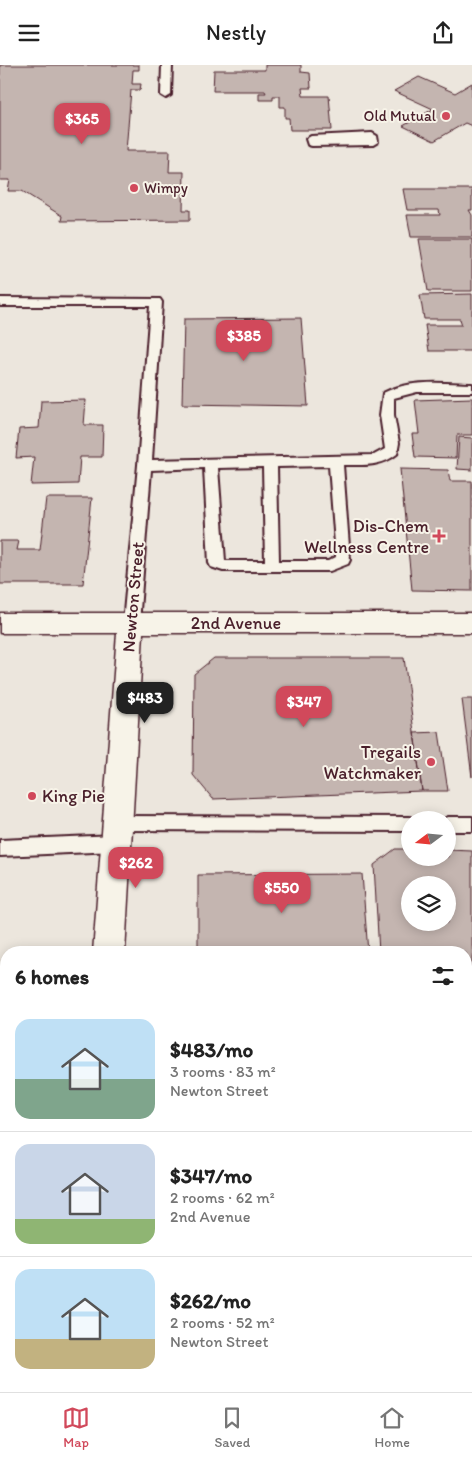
<!DOCTYPE html>
<html lang="en">
<head>
<meta charset="utf-8">
<style>
  :root { --surface:#fff; --page:#f2f2f2; --text:#222; --muted:#767676; --line:#e0e0e0; --accent:#d1495b }
  body { margin:0; font-family:Itim,sans-serif; background:var(--page); color:var(--text); height:100vh; display:flex; flex-direction:column; font-size:19px; white-space:nowrap }
  * { box-sizing:border-box; margin:0 }
  p { font-size:16px; color:var(--muted) }
  .icon { flex:none; width:28px; height:28px; fill:none; stroke:currentColor; stroke-width:2; stroke-linecap:round; stroke-linejoin:round }
  .map { position:relative; flex:1; overflow:hidden }
  .panel { position:absolute; left:0px; top:881px; width:472px; height:446px; display:flex; flex-direction:column; background:var(--surface); border-radius:20px 20px 0 0; box-shadow:0 2px 12px #0003 }
  .panel>* { flex:none }
  .needle { width:32px; rotate:254deg }
  .fabs { position:absolute; left:401px; top:746px; display:grid; gap:10px }
  .fabs a { display:grid; place-items:center; width:55px; height:55px; border-radius:50%; background:var(--surface); box-shadow:0 2px 12px #0003; font-size:25px }
  .price { position:absolute; translate:-50% -42px; padding:0 11px; border-radius:10px; background:var(--accent); color:#fff; font-size:16px; line-height:32px; filter:drop-shadow(0 1px 2px #0008) }
  .price::after { content:''; position:absolute; left:50%; top:30px; width:15px; height:11px; margin-left:-8px; background:inherit; clip-path:polygon(0 0,100% 0,50% 100%) }
  .price.active { background:#222; color:#fff }
  ul { padding:0; list-style:none }
  li { display:flex; align-items:center; gap:15px; height:125px; padding:0 15px }
  li+li { border-top:1px solid var(--line) }
  li span { display:grid; place-items:center; flex:none; width:140px; height:100px; border-radius:15px; color:#555 }
  li>.icon { margin-inline-start:auto }
  span .icon { width:60px; height:60px; fill:#fffc; stroke-width:1 }
  li b { font-size:21px }
  h2 { display:flex; justify-content:space-between; align-items:center; height:60px; padding:0 15px; font-size:21px }
  header { display:flex; justify-content:space-between; align-items:center; height:65px; padding:0 15px; background:var(--surface); font-size:22px; font-weight:600 }
  .tab-bar { display:flex; justify-content:space-around; align-items:center; height:70px; border-top:1px solid var(--line); background:var(--surface); font-size:14px; color:var(--muted) }
  .tab-bar a { display:grid; justify-items:center; gap:2px }
  .tab-bar .active { color:var(--accent) }
  .map>svg:first-child { display:block }
  .building { fill:#c4b5b0; stroke:#4a1f2b; fill-rule:evenodd }
  .lines { fill:none; stroke-linecap:round; stroke-linejoin:round }
  .lane-casing { stroke:#4a1f2b; stroke-width:4 }
  .street-casing { stroke:#4a1f2b; stroke-width:3 }
  .lane { fill:#f7f3e8; fill-rule:evenodd }
  .street { fill:#f7f3e8; fill-rule:evenodd }
  .poi-dot { fill:#d1495b; stroke:#f7f3e8; stroke-width:2 }
  .labels { text-anchor:middle; dominant-baseline:central; stroke-width:4; stroke-linejoin:round; paint-order:stroke }
  .far-poi-label { font-size:15px; fill:#4a1f2b; stroke:#f7f3e8; text-anchor:end }
  .poi-label { font-size:18px; fill:#4a1f2b; stroke:#f7f3e8; text-anchor:end }
  .street-label { font-size:18px; fill:#4a1f2b; stroke:#f7f3e8 }
</style>
</head>
<body>
<header><svg class="icon" aria-label="menu" viewBox="0 0 24 24"><path d="M4 6h16M4 12h16M4 18h16"/></svg>Nestly<svg class="icon" aria-label="share" viewBox="0 0 24 24"><path d="M12 15V3M7 8l5-5 5 5M5 13v7h14v-7"/></svg></header>
<div class="map">
<svg width="472" height="1327" viewBox="0 0 472 1327">
  <rect width="100%" height="100%" fill="#ece6dd"/>
  <filter id="ink" filterUnits="userSpaceOnUse"><feTurbulence type="fractalNoise" baseFrequency=".02" numOctaves="2"/><feDisplacementMap in="SourceGraphic" scale="10" xChannelSelector="R" yChannelSelector="G"/><feConvolveMatrix kernelMatrix="1 2 1 2 8 2 1 2 1" color-interpolation-filters="sRGB"/></filter>
  <g filter="url(#ink)">
    <path class="building" d="M 0,0 L 139,0 L 139,5 L 133,5 L 132,19 L 141,19 L 140,25 L 131,25 L 126,86 L 170,86 L 169,107 L 184,107 L 183,145 L 190,145 L 190,155 L 61,156 L 62,151 L 22,126 L 8,126 L 10,115 L 0,115 Z
      M 265,0 L 301,0 L 301,7 L 310,8 L 311,23 L 302,23 L 303,31 L 329,31 L 332,65 L 290,65 L 289,53 L 285,53 L 285,42 L 280,42 L 280,31 L 273,31 L 273,35 L 259,35 L 259,28 L 266,28 L 265,26 L 213,26 L 214,5 L 265,5 Z
      M 419,12 L 455,28 L 472,18 L 472,61 L 465,58 L 434,76 L 403,61 L 433,44 L 394,26 Z
      M 403,124 L 472,124 L 472,145 L 469,145 L 472,150 L 472,172 L 411,172 L 407,150 L 440,150 L 439,145 L 407,145 Z
      M 419,174 L 472,174 L 472,226 L 428,226 Z
      M 472,229 L 472,286 L 429,286 L 425,260 L 462,260 L 460,254 L 424,254 L 420,230 Z
      M 301,253 L 308,341 L 182,339 L 184,254 Z
      M 472,333 L 472,370 L 457,370 L 456,393 L 415,392 L 412,369 L 419,369 L 415,335 Z
      M 86,335 L 84,360 L 103,360 L 102,392 L 80,392 L 78,419 L 31,420 L 34,392 L 16,393 L 19,364 L 39,363 L 41,336 Z
      M 459,372 L 472,373 L 472,405 L 457,404 Z
      M 400,404 L 448,405 L 450,416 L 472,416 L 472,526 L 412,525 Z
      M 46,433 L 92,433 L 83,519 L 0,519 L 0,476 L 19,476 L 17,485 L 40,485 Z
      M 214,593 L 404,593 L 422,726 L 213,734 L 193,710 L 194,609 Z
      M 462,634 L 472,634 L 472,712 Z
      M 439,667 L 448,726 L 422,726 L 414,668 Z
      M 395,784 L 410,784 L 410,792 L 448,792 L 448,785 L 472,786 L 472,1017 L 466,1017 L 466,888 L 379,888 L 374,800 ZM 410,820 L 448,820 L 448,858 L 410,858 Z
      M 362,809 L 368,888 L 198,888 L 198,810 Z
      M 0,901 L 6,901 L 6,1303 L 4,1327 L 0,1327 Z
      M 466,1058 L 472,1058 L 472,1130 L 466,1130 Z"/>
    <g class="lines">
      <g class="lane-casing">
        <path id="lane" d="M 162,0 L 172,0 L 171,30 L 166,33 L 161,30 Z
          M 372,68 L 377,71 L 378,77 L 373,80 L 312,81 L 308,80 L 306,74 L 311,71 Z
          M 0,233 L 160,234 L 162,237 L 152,395 L 374,390 L 385,384 L 380,350 L 383,328 C 411,314 442,318 472,319 L 472,327 L 417,327 L 394,333 L 394,350 L 399,378 L 397,389 C 381,402 362,400 343,400 L 350,495 L 348,499 L 330,506 L 223,506 L 211,502 L 209,498 L 204,403 L 151,405 L 139,558 L 136,562 L 131,564 L 126,562 L 123,558 L 138,400 L 150,241 L 0,241 ZM 329,401 L 336,492 L 328,496 L 279,496 L 277,402 ZM 263,402 L 265,496 L 225,496 L 218,403 Z
          M 117,751 L 410,752 L 417,755 L 410,755 L 410,766 L 117,765 L 111,763 L 108,758 L 111,753 Z
          M 448,752 L 472,752 L 472,766 L 448,766 L 448,755 L 441,755 Z
          M 116,770 L 122,773 L 125,778 L 122,783 L 116,786 L 0,791 L 0,775 Z
          M 472,1027 L 472,1048 L 466,1051 L 466,1030 Z"/>
      </g>
      <g class="street-casing">
        <path id="street" d="M 0,548 L 472,548 L 472,568 L 143,568 L 125,888 L 93,888 L 117,568 L 0,568 Z
          M 67,1321 L 105,1321 L 105,1327 L 67,1327 Z"/>
      </g>
      <use href="#lane" class="lane"/>
      <use href="#street" class="street"/>
    </g>
  </g>
  <g class="poi-dot">
    <circle cx="446" cy="51" r="5"/>
    <circle cx="134" cy="123" r="5"/>
    <path d="M436.5 463.5h5v5h5v5h-5v5h-5v-5h-5v-5h5z"/>
    <circle cx="431" cy="697" r="5"/>
    <circle cx="32" cy="731" r="5"/>
  </g>
  <g class="labels">
    <g class="far-poi-label">
      <text x="436" y="51">Old Mutual</text>
      <text x="144" y="123" text-anchor="start">Wimpy</text>
    </g>
    <g class="poi-label">
      <text x="429" y="461">Dis-Chem<tspan x="429" dy="21">Wellness Centre</tspan></text>
      <text x="421" y="687">Tregails<tspan x="421" dy="21">Watchmaker</tspan></text>
      <text x="42" y="731" text-anchor="start">King Pie</text>
    </g>
    <g class="street-label">
      <text transform="translate(133 532) rotate(-85)">Newton Street</text>
      <text x="236" y="558">2nd Avenue</text>
    </g>
  </g>
</svg>
<div class="fabs">
<a><svg class="needle" viewBox="-14 -14 28 28"><path d="M0-13l5 13h-10z" fill="#e53935"/><path d="M0 13l5-13h-10z" fill="#767676"/></svg></a>
<a><svg class="icon" aria-label="layers" viewBox="0 0 24 24"><path d="M12 4l9 5-9 5-9-5zM3 14l9 5 9-5"/></svg></a>
</div>
<b class="price" style="left:82px;top:80px">$365</b>
<b class="price" style="left:244px;top:297px">$385</b>
<b class="price active" style="left:145px;top:659px">$483</b>
<b class="price" style="left:304px;top:663px">$347</b>
<b class="price" style="left:136px;top:824px">$262</b>
<b class="price" style="left:282px;top:849px">$550</b>
<section class="panel">
<h2>6 homes<svg class="icon" aria-label="filters" viewBox="0 0 24 24"><path d="M4 7h16M4 17h16"/><circle cx="9" cy="7" r="2"/><circle cx="15" cy="17" r="2"/></svg></h2>
<ul>
<li><span style="background:linear-gradient(#bfe0f5 60%,#7fa58c 0)"><svg class="icon" aria-label="home" viewBox="0 0 24 24"><path d="M3 11l9-7 9 7M6 9v11h12V9"/></svg></span><div><b>$483/mo</b><p>3 rooms · 83 m²</p><p>Newton Street</p></div></li>
<li><span style="background:linear-gradient(#c9d6e8 75%,#8fb573 0)"><svg class="icon" aria-label="home" viewBox="0 0 24 24"><path d="M3 11l9-7 9 7M6 9v11h12V9"/></svg></span><div><b>$347/mo</b><p>2 rooms · 62 m²</p><p>2nd Avenue</p></div></li>
<li><span style="background:linear-gradient(#bfe0f5 70%,#c2b280 0)"><svg class="icon" aria-label="home" viewBox="0 0 24 24"><path d="M3 11l9-7 9 7M6 9v11h12V9"/></svg></span><div><b>$262/mo</b><p>2 rooms · 52 m²</p><p>Newton Street</p></div></li>
</ul>
</section>
</div>
<nav class="tab-bar">
<a class="active"><svg class="icon" aria-label="map" viewBox="0 0 24 24"><path d="M3 6l6-2 6 2 6-2v14l-6 2-6-2-6 2zM9 4v14M15 6v14"/></svg>Map</a>
<a><svg class="icon" aria-label="saved" viewBox="0 0 24 24"><path d="M7 4h10v16l-5-4-5 4z"/></svg>Saved</a>
<a><svg class="icon" aria-label="home" viewBox="0 0 24 24"><path d="M3 11l9-7 9 7M6 9v11h12V9"/></svg>Home</a>
</nav>
</body>
</html>
